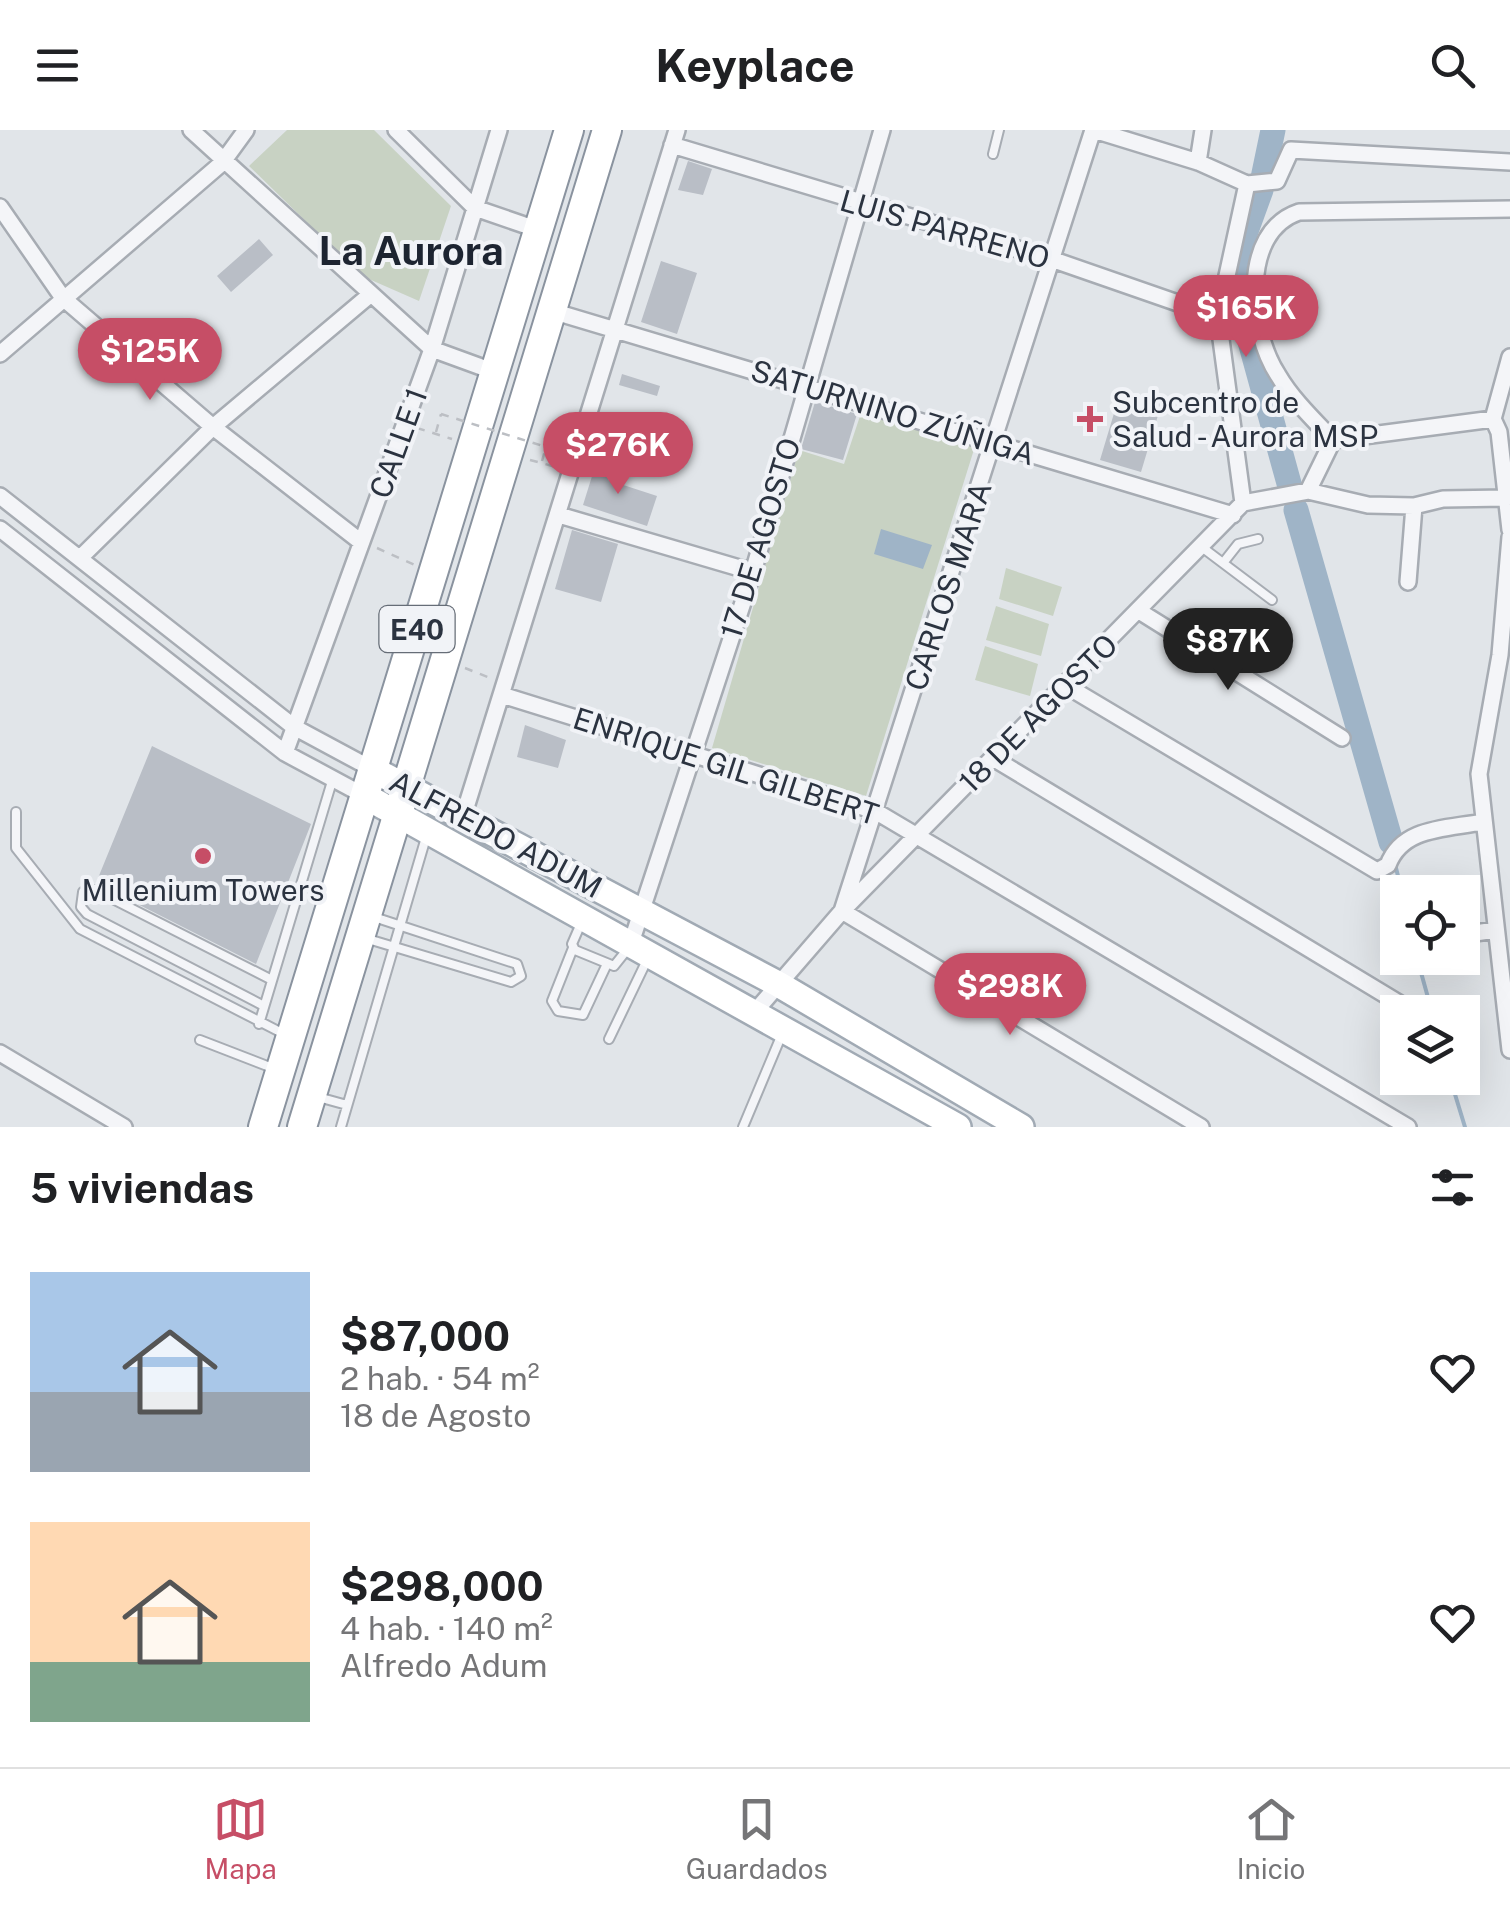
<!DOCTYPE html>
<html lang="es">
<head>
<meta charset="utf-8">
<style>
  :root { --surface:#fff; --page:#f2f2f2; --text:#202124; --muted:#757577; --line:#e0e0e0; --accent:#c64e66 }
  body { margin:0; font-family:"Public Sans",sans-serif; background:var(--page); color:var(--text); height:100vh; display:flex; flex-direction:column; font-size:38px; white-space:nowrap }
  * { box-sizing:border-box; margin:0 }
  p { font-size:32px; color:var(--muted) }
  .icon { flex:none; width:55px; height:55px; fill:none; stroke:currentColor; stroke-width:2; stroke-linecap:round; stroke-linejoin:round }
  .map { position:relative; height:997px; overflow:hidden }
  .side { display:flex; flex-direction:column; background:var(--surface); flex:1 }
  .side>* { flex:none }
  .controls { position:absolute; left:1380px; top:745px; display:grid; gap:20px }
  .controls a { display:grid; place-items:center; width:100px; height:100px; border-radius:0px; background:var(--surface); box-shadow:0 10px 40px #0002; font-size:50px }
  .price { position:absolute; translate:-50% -85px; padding:0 22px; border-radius:35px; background:var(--accent); color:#fff; font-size:32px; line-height:65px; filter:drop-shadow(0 2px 5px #0008) }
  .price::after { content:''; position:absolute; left:50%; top:60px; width:30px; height:22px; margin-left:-15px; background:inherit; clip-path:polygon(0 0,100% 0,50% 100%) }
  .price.current { background:#222; color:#fff }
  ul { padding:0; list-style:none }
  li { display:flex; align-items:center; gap:30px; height:250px; padding:0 30px }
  li span { display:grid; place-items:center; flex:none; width:280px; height:200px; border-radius:0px; color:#555 }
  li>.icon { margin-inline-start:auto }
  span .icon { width:120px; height:120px; fill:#fffc; stroke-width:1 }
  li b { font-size:42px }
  h2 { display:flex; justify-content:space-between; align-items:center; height:120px; padding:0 30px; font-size:42px }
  header { display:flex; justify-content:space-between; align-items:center; height:130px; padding:0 30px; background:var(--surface); font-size:45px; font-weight:700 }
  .menu { display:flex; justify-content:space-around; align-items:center; height:140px; border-top:2px solid var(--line); background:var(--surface); font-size:28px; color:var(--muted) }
  .menu a { display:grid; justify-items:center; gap:5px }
  .menu .current { color:var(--accent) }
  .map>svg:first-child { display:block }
  .green { fill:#c8d2c3 }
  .water { fill:#9fb4c7 }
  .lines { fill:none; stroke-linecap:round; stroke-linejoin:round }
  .stream { stroke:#9fb4c7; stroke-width:4 }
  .river { stroke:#9fb4c7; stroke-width:25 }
  .building { fill:#b9bec6 }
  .service-casing { stroke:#a7acb3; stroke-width:12 }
  .minor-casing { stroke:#a7acb3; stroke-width:20 }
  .primary-casing { stroke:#a1aab4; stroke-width:30 }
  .trunk-casing { stroke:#8a939f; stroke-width:32 }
  .path { stroke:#bcbfc4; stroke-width:2.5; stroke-dasharray:8 8; stroke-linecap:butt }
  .service { stroke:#f4f5f8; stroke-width:8 }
  .minor { stroke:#f4f5f8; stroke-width:15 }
  .primary { stroke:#fff; stroke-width:25 }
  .trunk { stroke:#fff; stroke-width:28 }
  .path-bridge { stroke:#bcbfc4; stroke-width:2.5; stroke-dasharray:8 8; stroke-linecap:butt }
  .poi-dot { fill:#c64e66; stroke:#f1f3f7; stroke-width:4 }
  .labels { text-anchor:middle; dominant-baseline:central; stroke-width:8; stroke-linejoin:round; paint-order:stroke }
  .shield { fill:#f1f3f7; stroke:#666d77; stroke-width:2.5 }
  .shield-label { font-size:28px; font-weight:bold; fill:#2b3340 }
  .street-label { font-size:30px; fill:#2b3340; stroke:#f1f3f7 }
  .poi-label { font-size:30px; fill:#2b3340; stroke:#f1f3f7; text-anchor:start }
  .district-label { font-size:40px; font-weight:bold; fill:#1d2431; stroke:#f1f3f7 }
</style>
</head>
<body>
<header><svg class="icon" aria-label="menu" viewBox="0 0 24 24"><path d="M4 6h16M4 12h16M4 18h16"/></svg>Keyplace<svg class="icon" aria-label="search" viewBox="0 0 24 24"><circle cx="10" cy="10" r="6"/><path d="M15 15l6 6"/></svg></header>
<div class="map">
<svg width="1510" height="997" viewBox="0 0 1510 997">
  <rect width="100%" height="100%" fill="#e1e5e9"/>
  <path class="green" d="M 287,0 L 374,0 L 451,76 L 419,171 L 362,146 L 249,36 Z
    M 862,280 L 976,313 L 866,666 L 712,618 L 799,320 L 844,334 Z
    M 1006,438 L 1062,457 L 1053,486 L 999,469 Z
    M 996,476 L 1049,494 L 1041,526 L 986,510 Z
    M 985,516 L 1038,534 L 1030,566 L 975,550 Z"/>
  <path class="water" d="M 881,399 L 932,415 L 923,439 L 874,424 Z"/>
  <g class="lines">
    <path class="stream" d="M 1396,738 L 1402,762
      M 1417,828 L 1432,882
      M 1450,948 L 1465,997"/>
    <path class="river" d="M 1263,48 L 1273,0
      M 1261,60 L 1245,104 L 1238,168 L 1290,357
      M 1296,380 L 1391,712"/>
  </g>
  <path class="building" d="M 688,31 L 712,39 L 703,65 L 678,60 Z
    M 259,109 L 273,125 L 231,162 L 217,146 Z
    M 661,131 L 697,143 L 677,204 L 641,192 Z
    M 622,244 L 660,256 L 657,266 L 619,255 Z
    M 1121,260 L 1162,272 L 1141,342 L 1100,330 Z
    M 815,272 L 857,284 L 843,330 L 801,319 Z
    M 598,327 L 613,332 L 608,350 L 657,366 L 647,396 L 583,375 Z
    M 572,400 L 618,414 L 601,472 L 555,459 Z
    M 525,595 L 566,610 L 558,638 L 517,627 Z
    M 152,616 L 311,694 L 256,834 L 96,753 Z"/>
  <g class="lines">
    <g class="service-casing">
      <path id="service" d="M 993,24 L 999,0
        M 1203,418 L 1272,470
        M 1223,433 L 1238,414 L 1258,409
        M 16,682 L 16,718 L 80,799 L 284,904
        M 582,791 L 572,814 L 575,820 L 614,836 L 630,816
        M 368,809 L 511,852 L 521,846 L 517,834 L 374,787
        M 573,818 L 552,871 L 558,881 L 583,885 L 606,836
        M 264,876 L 87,784 L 81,777 L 83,762 L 95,760 L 272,850
        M 259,894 L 333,648
        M 609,909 L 648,828
        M 200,910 L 275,939
        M 318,967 L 347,975
        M 341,997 L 427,704
        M 743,997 L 782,904"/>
    </g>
    <g class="minor-casing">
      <path id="minor" d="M 191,0 L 432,219 L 495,242
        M 396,0 L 475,78 L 539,100
        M 1094,0 L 1198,32 L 1247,54 L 1277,51 L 1291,20 L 1510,32
        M 672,15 L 1051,129 L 1218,187
        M 1198,32 L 1203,0
        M 0,77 L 63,168 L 213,297 L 361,412
        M 552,181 L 1233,385
        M 0,224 L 222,33 L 246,0
        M 1510,227 L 1493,289 L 1499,302 L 1510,400
        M 1333,310 C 1314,290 1292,269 1278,245 C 1249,201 1239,102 1299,82 L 1510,79
        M 1308,361 L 1333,310 L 1493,289
        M 0,366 L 294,597 L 374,640
        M 1243,373 L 1308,361 L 1368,375 L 1414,376 L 1408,452
        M 1414,376 L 1443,369 L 1506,368
        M 559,385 L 753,442
        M 0,399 L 285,623 L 365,666
        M 1510,407 L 1500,525 L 1479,644 L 1510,920
        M 80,428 L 213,297 L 371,164
        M 1139,481 L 1342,608
        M 1065,555 L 1377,741 L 1388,735 C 1402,697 1446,699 1482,692
        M 502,565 L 875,681 L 1408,997
        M 285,623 L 432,219 L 499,0
        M 993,628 L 1407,878
        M 463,687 L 677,0
        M 846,777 L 1243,373 L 1218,187 L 1247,54
        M 842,781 L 1201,997
        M 1462,805 L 1495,800
        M 631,813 L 753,442 L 882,0
        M 753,884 L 842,781 L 1093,0
        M 0,923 L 124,997"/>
    </g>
    <g class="primary-casing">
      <path id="primary" d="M 374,640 L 778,854 L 1021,997
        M 365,666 L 958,997"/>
    </g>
    <g class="trunk-casing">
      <path id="trunk" d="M 263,997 L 569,0
        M 302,997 L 607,0"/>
    </g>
    <path class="path" d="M 417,298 L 452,309
      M 436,302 L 441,284
      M 530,330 L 556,337
      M 542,331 L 546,317
      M 377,418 L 415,435
      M 465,538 L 490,548"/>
    <use href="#service" class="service"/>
    <use href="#minor" class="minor"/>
    <use href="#primary" class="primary"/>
    <use href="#trunk" class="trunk"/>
    <path class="path-bridge" d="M 441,284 L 546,317"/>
  </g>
  <g class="poi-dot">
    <path d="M1085 274h10v10h10v10h-10v10h-10v-10h-10v-10h10z"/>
    <circle cx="203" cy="726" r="10"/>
  </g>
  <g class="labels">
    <rect class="shield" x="379.5" y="476" width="75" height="46" rx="8"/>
    <g class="shield-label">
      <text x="417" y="499">E40</text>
    </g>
    <g class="street-label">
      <text transform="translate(945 99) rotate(16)">LUIS PARRENO</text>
      <text transform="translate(893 282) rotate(17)">SATURNINO ZÚÑIGA</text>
      <text transform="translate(398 313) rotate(-70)">CALLE 1</text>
      <text transform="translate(760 408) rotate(-73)">17 DE AGOSTO</text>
      <text transform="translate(948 456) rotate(-72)">CARLOS MARA</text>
      <text transform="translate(1038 583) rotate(-45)">18 DE AGOSTO</text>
      <text transform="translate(726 636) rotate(18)">ENRIQUE GIL GILBERT</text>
      <text transform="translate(496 704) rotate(28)">ALFREDO ADUM</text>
    </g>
    <g class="poi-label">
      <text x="1112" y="272">Subcentro de<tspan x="1112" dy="34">Salud - Aurora MSP</tspan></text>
      <text x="203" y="760" text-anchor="middle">Millenium Towers</text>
    </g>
    <g class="district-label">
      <text x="411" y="120">La Aurora</text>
    </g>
  </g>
</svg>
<div class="controls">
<a><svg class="icon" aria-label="locate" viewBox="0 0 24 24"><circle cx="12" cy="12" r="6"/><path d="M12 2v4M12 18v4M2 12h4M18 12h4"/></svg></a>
<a><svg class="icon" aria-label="layers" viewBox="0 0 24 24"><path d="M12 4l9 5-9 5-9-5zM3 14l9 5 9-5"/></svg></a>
</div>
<b class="price" style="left:1246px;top:230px">$165K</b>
<b class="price" style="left:150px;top:273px">$125K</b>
<b class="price" style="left:618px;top:367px">$276K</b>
<b class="price current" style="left:1228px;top:563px">$87K</b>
<b class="price" style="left:1010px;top:908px">$298K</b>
</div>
<section class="side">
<h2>5 viviendas<svg class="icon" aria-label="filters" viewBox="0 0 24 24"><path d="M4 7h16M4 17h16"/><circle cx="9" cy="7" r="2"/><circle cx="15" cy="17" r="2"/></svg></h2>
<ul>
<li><span style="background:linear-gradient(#a9c7e8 60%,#9aa5b1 0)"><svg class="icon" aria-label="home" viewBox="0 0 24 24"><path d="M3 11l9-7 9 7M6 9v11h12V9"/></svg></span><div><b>$87,000</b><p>2 hab. · 54 m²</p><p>18 de Agosto</p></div><svg class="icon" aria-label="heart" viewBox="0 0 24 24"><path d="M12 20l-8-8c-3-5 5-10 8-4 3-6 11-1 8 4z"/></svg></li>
<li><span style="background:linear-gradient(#ffd9b3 70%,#7fa58c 0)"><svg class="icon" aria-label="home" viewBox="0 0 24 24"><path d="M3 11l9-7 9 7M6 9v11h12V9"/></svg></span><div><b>$298,000</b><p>4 hab. · 140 m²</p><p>Alfredo Adum</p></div><svg class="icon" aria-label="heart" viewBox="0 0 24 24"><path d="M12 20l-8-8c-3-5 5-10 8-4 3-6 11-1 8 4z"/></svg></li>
</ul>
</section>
<nav class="menu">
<a class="current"><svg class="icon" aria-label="map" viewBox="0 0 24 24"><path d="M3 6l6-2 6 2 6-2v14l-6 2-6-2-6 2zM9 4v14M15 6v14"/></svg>Mapa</a>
<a><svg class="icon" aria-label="saved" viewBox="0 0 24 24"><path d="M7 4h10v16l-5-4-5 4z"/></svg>Guardados</a>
<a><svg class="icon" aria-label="home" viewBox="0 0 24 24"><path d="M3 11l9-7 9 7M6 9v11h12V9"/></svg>Inicio</a>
</nav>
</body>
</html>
